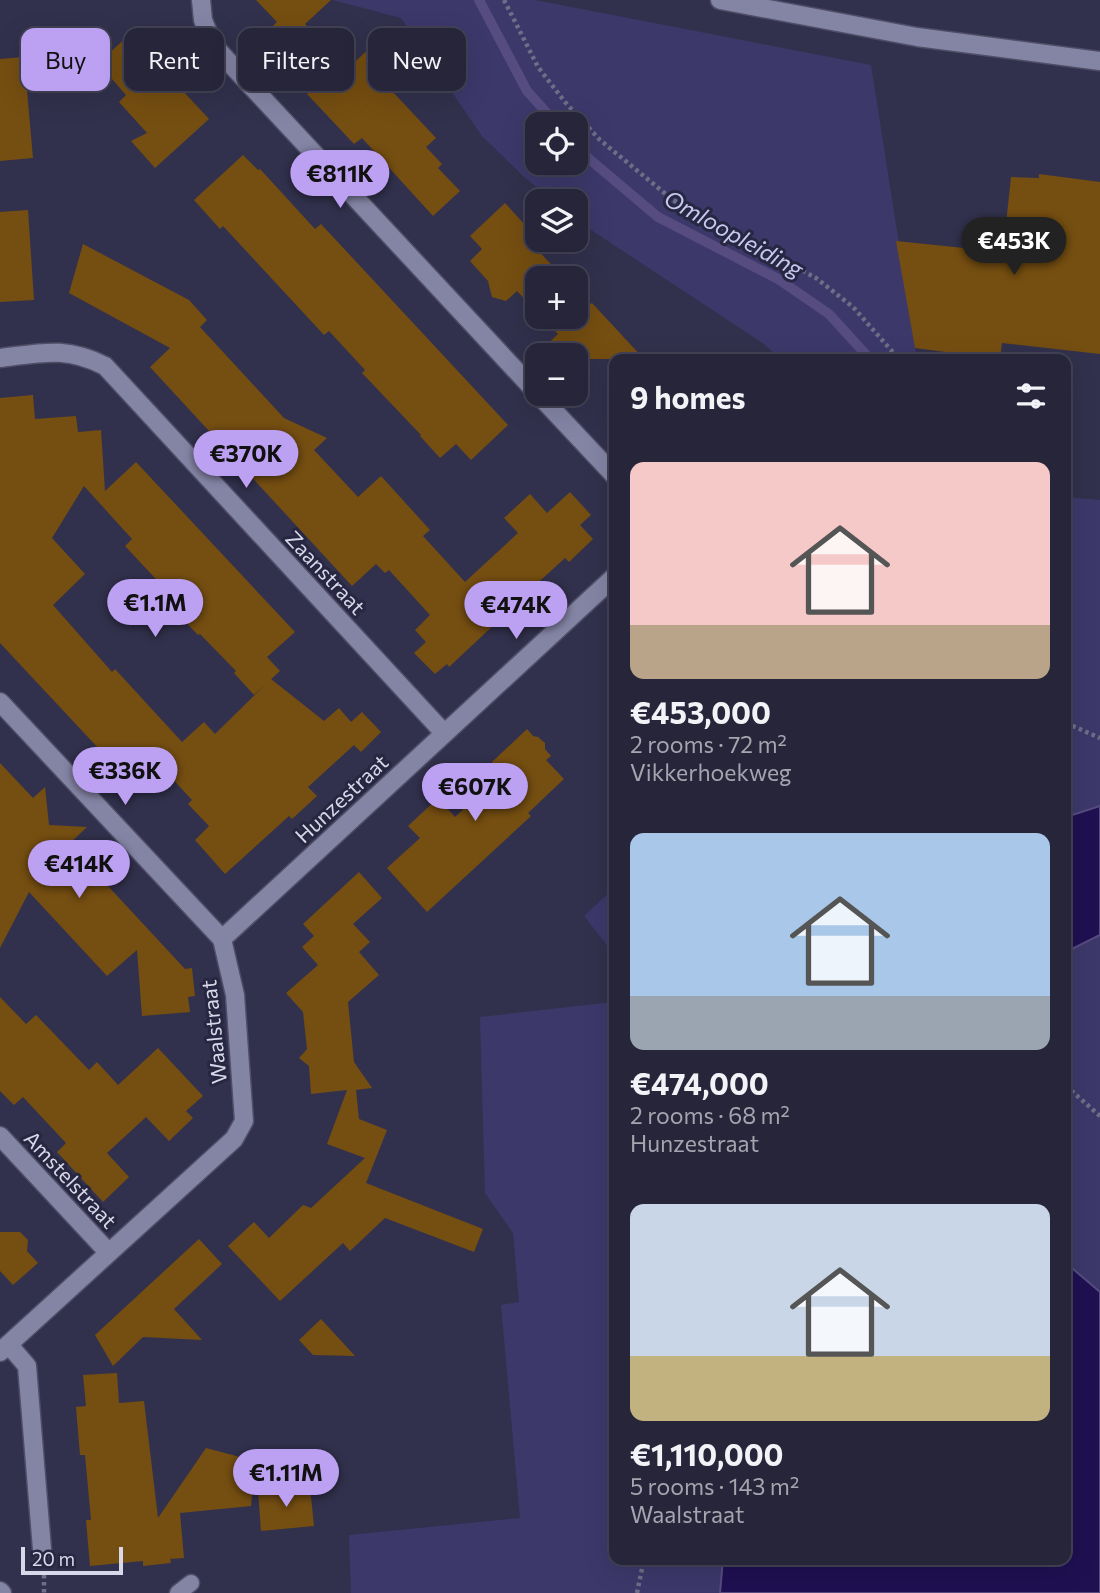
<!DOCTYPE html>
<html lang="en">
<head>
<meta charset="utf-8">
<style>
  :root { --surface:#26253a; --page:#2e2d42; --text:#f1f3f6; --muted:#a4a5af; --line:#424254; --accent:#bca0f2 }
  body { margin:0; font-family:Commissioner,sans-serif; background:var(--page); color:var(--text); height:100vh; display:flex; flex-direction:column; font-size:26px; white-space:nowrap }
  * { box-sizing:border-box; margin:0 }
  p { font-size:23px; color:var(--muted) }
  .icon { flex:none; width:38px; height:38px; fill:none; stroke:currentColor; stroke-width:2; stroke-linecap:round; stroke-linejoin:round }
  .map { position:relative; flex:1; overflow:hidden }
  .panel { position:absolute; left:609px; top:354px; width:462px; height:1211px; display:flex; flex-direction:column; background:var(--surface); border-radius:14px; box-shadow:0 7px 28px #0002,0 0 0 2px var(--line) }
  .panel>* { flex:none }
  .guide { position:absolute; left:21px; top:28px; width:483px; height:63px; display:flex; gap:14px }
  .buttons { position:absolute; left:525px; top:112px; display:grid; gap:14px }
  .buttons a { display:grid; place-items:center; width:63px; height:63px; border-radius:14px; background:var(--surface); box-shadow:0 7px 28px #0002,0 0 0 2px var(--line); font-size:35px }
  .scale { position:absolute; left:21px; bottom:18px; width:102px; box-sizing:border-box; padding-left:7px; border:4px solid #d8d8ea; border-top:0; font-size:19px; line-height:24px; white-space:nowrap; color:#d8d8ea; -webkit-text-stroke:5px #282742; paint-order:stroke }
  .price { position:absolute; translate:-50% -60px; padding:0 16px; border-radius:24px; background:var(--accent); color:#111; font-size:23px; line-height:46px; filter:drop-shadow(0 2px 4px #0008) }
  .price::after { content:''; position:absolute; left:50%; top:42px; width:21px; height:16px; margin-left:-10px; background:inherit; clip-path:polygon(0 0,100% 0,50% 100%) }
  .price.active { background:#222; color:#fff }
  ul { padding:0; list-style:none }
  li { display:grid; align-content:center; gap:14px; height:371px; padding:0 21px }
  li span { display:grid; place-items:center; height:217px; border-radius:14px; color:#555 }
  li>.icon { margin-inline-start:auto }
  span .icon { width:126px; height:126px; fill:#fffc; stroke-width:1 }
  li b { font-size:30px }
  h2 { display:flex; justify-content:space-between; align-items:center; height:84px; padding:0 21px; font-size:30px }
  .tag { padding:0 24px; border-radius:14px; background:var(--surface); box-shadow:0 7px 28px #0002,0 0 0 2px var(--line); font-size:24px; line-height:63px }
  .tag.active { background:var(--accent); color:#111 }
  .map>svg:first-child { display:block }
  .green { fill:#3c386a; fill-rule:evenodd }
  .water { fill:#1f1052; stroke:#564c80; stroke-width:2 }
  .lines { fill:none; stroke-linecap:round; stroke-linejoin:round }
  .stream { stroke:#564c80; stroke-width:10 }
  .building { fill:#754e11 }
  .service-casing { stroke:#4f4e66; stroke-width:19 }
  .minor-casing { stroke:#4f4e66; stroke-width:21 }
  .path { stroke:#6f6e87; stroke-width:4.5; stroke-dasharray:3.5 3.5; stroke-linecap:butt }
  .service { stroke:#8484a5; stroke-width:16 }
  .minor { stroke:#8484a5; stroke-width:18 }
  .labels { text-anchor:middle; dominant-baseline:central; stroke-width:6; stroke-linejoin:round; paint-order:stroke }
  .street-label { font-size:21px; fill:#d8d8ea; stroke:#282742 }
  .water-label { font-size:23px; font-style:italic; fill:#c7c7f0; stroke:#282742 }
</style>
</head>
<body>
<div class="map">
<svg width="1100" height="1593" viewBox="0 0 1100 1593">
  <rect width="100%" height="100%" fill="#32314d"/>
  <path class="green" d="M 333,0 L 535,0 L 871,65 L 917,359 L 780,359 L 764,344 L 576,220 L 576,201 L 553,201 L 523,176 L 482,136 L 401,18 ZM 537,124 L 576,124 L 576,163 L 537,163 Z
    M 1066,497 L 1100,500 L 1100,806 L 1066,817 Z
    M 614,888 L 614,954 L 584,916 Z
    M 1100,935 L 1100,1292 L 1066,1263 L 1066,952 Z
    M 614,1002 L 614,1559 L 723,1559 L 720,1593 L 351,1593 L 349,1535 L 520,1518 L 501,1305 L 519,1302 L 513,1233 L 485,1193 L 480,1017 Z"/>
  <path class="water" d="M 1100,806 L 1100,935 L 1066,952 L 1066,817 Z
    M 1066,1263 L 1100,1292 L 1100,1593 L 720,1593 L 723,1559 L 1066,1559 Z"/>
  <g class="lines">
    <path class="stream" d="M 479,0 L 527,91 L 557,124
      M 576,145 L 588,158 L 658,217 L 778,279 L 829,314 L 870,359"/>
  </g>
  <path class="building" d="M 256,0 L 331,0 L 305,24 L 347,69 L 372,46 L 388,64 L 377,75 L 436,138 L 426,147 L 442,164 L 438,168 L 460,191 L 433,216 L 362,138 L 354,144 L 307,94 L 311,90 L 279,56 L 276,59 L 258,40 L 277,22 Z
    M 137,28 L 176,70 L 169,76 L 209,119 L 155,168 L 131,141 L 147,133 L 119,102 L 126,95 L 98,63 Z
    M 24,57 L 33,158 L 0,161 L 0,59 Z
    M 243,155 L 258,170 L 260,169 L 315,229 L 321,224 L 508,425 L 471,460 L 456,444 L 440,458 L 420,436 L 421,435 L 362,373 L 365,370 L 329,331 L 324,335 L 223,226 L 220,229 L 194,200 Z
    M 1039,174 L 1100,182 L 1100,354 L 1002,343 L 1000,359 L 915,348 L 896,241 L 1003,252 L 1011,177 L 1039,178 Z
    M 505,203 L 535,236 L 529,241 L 564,278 L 537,278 L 537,312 L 517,291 L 506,301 L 492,297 L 488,281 L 470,261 L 482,249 L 470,236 Z
    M 28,210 L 34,300 L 0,302 L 0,212 Z
    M 83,244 L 189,300 L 207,320 L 200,327 L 284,418 L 327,438 L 314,450 L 358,497 L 381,476 L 430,530 L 423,536 L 465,582 L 518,533 L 504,518 L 530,494 L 547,513 L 570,492 L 591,515 L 580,525 L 593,539 L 569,562 L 565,558 L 520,599 L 524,604 L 500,626 L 497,622 L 449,667 L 447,664 L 435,674 L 414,653 L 426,642 L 415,630 L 430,615 L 389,570 L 385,573 L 376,564 L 352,586 L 150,367 L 170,348 L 69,293 Z
    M 576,290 L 589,305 L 592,303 L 644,359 L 576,359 L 576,355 L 536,355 L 558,334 L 542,317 L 576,317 Z
    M 33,395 L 35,419 L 76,416 L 78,432 L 101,430 L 105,491 L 136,462 L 295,632 L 267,657 L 280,671 L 254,695 L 234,673 L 236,671 L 200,634 L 198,635 L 176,612 L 182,607 L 125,546 L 132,539 L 84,486 L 52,538 L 85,574 L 53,605 L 112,672 L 115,669 L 182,742 L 204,722 L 215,734 L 271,679 L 324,721 L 339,708 L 351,722 L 362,712 L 381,732 L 361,752 L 354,745 L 308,787 L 317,796 L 292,819 L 289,816 L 225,874 L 195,840 L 209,826 L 188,804 L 192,800 L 154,759 L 129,781 L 0,643 L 0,398 Z
    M 527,729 L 533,736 L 538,737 L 545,743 L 545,749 L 551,756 L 546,760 L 564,779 L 528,813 L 531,816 L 427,912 L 387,868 L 420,838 L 408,826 L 438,798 L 455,817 L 502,773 L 492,762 Z
    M 0,763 L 33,798 L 45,787 L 49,825 L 87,827 L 69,844 L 185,969 L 192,968 L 195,996 L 188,997 L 190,1012 L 142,1016 L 137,950 L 107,976 L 29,892 L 0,948 Z
    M 359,872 L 382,898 L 353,924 L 370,942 L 359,952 L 379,975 L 348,1002 L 354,1062 L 372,1088 L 356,1090 L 359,1119 L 387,1130 L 366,1183 L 483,1229 L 474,1252 L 385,1218 L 350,1251 L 343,1243 L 280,1301 L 228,1246 L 254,1222 L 269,1238 L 303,1205 L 311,1208 L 365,1158 L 327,1144 L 347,1090 L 311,1094 L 309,1066 L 299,1058 L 307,1049 L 303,1012 L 286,993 L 318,965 L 302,947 L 314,936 L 303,924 Z
    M 0,997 L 26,1024 L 36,1015 L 89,1070 L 97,1062 L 118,1085 L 158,1048 L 203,1096 L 186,1111 L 193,1118 L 169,1141 L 146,1117 L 107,1153 L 129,1177 L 103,1202 L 57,1152 L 66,1143 L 23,1097 L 14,1105 L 0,1091 Z
    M 0,1232 L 20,1232 L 28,1240 L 27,1251 L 38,1263 L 13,1285 L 0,1271 Z
    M 199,1239 L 222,1264 L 174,1309 L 202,1340 L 143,1337 L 113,1366 L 95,1335 Z
    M 321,1319 L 355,1356 L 313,1355 L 299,1340 Z
    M 117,1373 L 119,1403 L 144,1401 L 158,1518 L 206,1448 L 255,1461 L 251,1506 L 180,1513 L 184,1558 L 170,1559 L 171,1563 L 143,1566 L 143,1561 L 90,1566 L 86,1520 L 91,1520 L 85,1455 L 80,1455 L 76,1407 L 86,1406 L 83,1375 Z
    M 310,1487 L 314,1526 L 261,1531 L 258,1491 Z"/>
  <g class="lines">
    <g class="service-casing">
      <path id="service" d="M 178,1593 L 191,1583"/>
    </g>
    <g class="minor-casing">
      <path id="minor" d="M 201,0 L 203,20 L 213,45 L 537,393
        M 720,0 L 917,37 L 1100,61
        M 0,358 C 42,353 65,346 105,366 L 444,733
        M 538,394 L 614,475
        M 0,702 L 222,939 L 235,995 L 244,1121 L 234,1139 L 0,1352
        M 222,939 L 614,577
        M 0,1136 L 109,1253
        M 9,1345 L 27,1366 L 42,1549
        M 0,1591 L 2,1593"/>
    </g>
    <path class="path" d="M 504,0 L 538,67 L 565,102 L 600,140 L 673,200 L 816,278 L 853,307 L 899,359
      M 1066,723 L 1100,738
      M 1066,1086 L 1100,1116
      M 44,1575 L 44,1593
      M 637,1593 L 644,1559"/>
    <use href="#service" class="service"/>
    <use href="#minor" class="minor"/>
  </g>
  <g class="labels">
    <g class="street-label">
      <text transform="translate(326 572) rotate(47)">Zaanstraat</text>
      <text transform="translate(341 798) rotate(-43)">Hunzestraat</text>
      <text transform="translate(213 1032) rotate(-96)">Waalstraat</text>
      <text transform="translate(71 1179) rotate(47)">Amstelstraat</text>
    </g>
    <g class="water-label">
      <text transform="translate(734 233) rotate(29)">Omloopleiding</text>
    </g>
  </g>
</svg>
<div class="buttons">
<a><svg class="icon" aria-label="locate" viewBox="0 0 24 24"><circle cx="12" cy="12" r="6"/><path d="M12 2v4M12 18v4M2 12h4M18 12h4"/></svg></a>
<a><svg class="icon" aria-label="layers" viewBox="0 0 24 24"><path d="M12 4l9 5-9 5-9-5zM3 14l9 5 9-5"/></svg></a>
<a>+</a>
<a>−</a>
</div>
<div class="scale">20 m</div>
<b class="price" style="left:340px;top:210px">€811K</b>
<b class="price active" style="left:1014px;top:277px">€453K</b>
<b class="price" style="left:246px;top:490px">€370K</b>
<b class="price" style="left:155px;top:639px">€1.1M</b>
<b class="price" style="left:516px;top:641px">€474K</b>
<b class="price" style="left:125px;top:807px">€336K</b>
<b class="price" style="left:475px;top:823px">€607K</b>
<b class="price" style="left:79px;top:900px">€414K</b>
<b class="price" style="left:286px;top:1509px">€1.11M</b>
<div class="guide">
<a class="tag active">Buy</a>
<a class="tag">Rent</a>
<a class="tag">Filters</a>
<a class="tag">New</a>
</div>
<section class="panel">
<h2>9 homes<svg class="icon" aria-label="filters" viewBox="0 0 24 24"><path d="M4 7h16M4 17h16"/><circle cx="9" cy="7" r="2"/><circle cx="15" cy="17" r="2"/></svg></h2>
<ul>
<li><span style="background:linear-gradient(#f6c9c9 75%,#b9a48a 0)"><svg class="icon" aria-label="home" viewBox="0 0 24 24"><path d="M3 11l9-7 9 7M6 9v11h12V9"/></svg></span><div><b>€453,000</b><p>2 rooms · 72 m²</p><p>Vikkerhoekweg</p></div></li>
<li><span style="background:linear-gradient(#a9c7e8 75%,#9aa5b1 0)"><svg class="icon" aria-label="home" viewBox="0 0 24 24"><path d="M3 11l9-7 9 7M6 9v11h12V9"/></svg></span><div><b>€474,000</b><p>2 rooms · 68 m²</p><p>Hunzestraat</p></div></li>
<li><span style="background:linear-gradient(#c9d6e8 70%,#c2b280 0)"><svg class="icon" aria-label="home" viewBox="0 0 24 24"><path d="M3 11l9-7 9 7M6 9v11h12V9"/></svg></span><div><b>€1,110,000</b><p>5 rooms · 143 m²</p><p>Waalstraat</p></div></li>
</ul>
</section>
</div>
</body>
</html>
